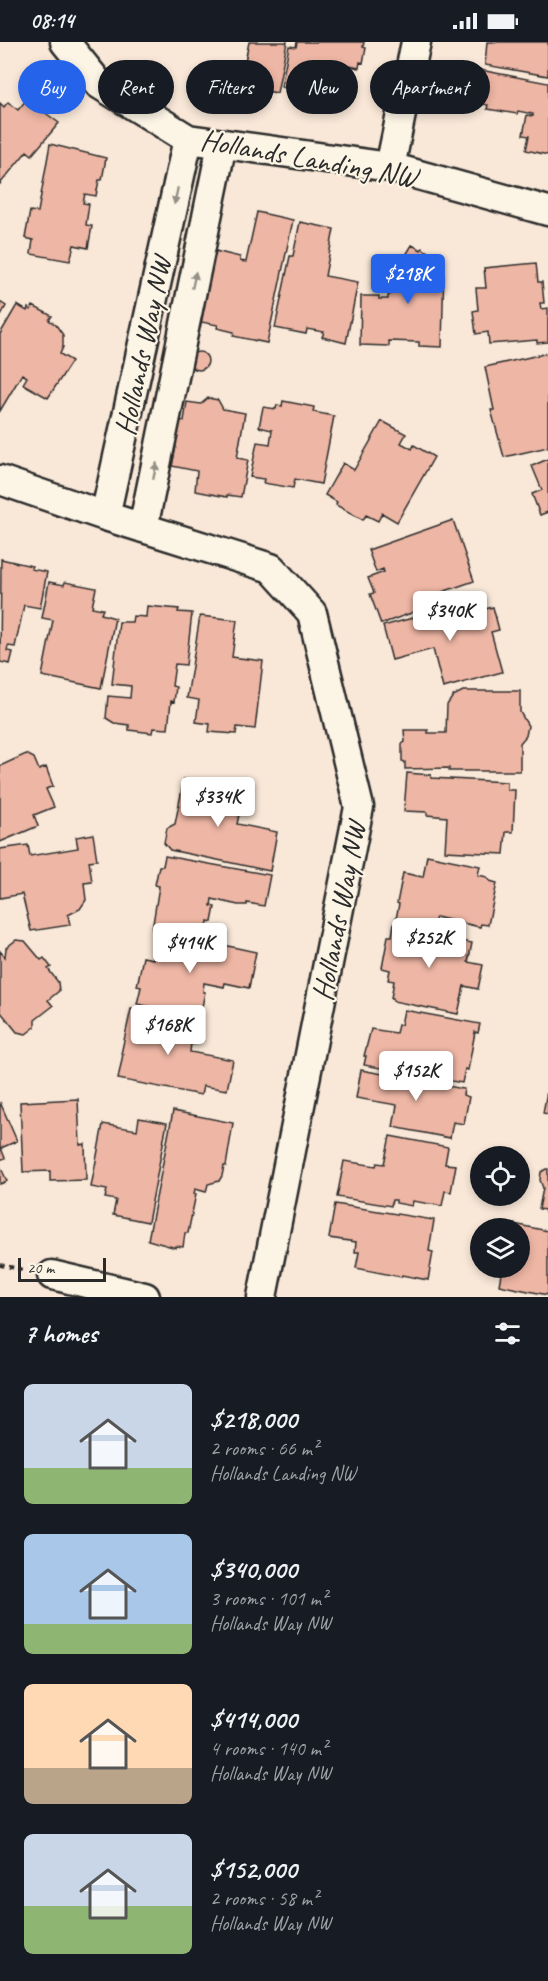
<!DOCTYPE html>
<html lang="en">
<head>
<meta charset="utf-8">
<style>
  :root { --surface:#171b24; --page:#242831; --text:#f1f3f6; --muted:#9ea1a6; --accent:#2563eb }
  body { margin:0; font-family:Caveat,sans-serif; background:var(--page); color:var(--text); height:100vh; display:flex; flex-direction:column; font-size:22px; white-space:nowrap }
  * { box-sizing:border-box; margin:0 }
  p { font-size:20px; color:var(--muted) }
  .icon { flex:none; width:33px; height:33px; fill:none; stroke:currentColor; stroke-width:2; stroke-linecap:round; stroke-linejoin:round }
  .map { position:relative; height:1255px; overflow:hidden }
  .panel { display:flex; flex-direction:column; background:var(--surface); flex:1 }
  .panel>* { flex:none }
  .guide { position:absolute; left:18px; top:18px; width:513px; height:54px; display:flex; gap:12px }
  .tools { position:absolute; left:470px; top:1104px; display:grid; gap:12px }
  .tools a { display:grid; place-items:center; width:60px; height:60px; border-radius:50%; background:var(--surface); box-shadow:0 3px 9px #0003; font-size:30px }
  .scale { position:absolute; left:18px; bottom:15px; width:88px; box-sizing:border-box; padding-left:6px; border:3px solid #2b2b2b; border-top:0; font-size:16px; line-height:21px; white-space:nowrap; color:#2b2b2b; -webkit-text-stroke:4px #fcf5e5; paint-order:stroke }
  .price { position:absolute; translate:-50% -51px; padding:0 14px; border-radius:6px; background:#fff; color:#222; font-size:20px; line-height:39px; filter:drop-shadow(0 2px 3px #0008) }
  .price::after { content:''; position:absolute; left:50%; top:36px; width:18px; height:14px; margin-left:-9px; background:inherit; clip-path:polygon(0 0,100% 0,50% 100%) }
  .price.on { background:var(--accent); color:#fff }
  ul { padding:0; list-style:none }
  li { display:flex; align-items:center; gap:18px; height:150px; padding:0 24px }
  li span { display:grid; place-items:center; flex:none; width:168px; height:120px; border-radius:9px; color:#555 }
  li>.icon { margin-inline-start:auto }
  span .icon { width:72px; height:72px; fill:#fffc; stroke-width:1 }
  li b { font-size:26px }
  h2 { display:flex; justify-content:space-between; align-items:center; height:72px; padding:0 24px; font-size:26px }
  .pill { padding:0 21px; border-radius:27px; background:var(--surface); box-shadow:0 3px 9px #0003; font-size:21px; line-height:54px }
  .pill.on { background:var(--accent); color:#fff }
  .status { display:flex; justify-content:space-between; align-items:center; height:42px; padding:0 30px; background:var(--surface); direction:ltr }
  .status svg { height:16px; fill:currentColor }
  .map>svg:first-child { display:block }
  .building { fill:#eeb6a4; stroke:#2b2b2b; stroke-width:1.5 }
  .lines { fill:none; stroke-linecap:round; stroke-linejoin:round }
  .street-casing { stroke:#2b2b2b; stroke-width:33 }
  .path { stroke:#2b2b2b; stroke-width:4; stroke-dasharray:4.5 4.5; stroke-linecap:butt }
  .street { stroke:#fcf5e5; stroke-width:28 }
  .oneway { fill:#949088 }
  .labels { text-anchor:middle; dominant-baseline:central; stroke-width:4.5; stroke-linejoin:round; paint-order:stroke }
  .street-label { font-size:30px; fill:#2b2b2b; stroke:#fcf5e5 }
</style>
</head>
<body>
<div class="status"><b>08:14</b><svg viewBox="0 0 49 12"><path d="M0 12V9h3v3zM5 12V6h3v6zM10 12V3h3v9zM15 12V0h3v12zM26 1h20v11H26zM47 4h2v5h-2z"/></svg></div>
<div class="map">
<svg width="548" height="1255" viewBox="0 0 548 1255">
  <rect width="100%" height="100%" fill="#f9e8d8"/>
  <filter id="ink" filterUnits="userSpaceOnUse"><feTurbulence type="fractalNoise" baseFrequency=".0167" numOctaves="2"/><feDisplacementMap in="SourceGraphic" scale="12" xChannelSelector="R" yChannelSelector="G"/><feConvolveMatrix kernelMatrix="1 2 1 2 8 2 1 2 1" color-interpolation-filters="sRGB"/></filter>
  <g filter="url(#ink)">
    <path class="building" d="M 249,0 L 287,0 L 277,51 L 240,44 Z
      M 297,0 L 364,0 L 363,5 L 366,6 L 363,21 L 360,20 L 359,26 L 325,19 L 319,52 L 310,50 L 309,53 L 291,49 L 291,47 L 281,45 L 289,4 L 296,5 Z
      M 487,0 L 548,0 L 548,34 L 485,23 Z
      M 480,28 L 548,41 L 548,113 L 526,108 L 529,94 L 523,93 L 527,73 L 533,74 L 533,72 L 518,69 L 517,72 L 487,67 L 488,63 L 474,60 L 475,55 L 471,55 L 474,36 L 478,36 Z
      M 27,57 L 59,81 L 32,113 L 27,109 L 0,142 L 0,61 L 4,65 L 8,60 L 18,68 Z
      M 50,102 L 106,116 L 102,138 L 99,138 L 96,154 L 85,152 L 83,161 L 89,162 L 86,183 L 92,184 L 88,206 L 74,203 L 70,219 L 31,212 L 33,198 L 25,196 L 30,169 L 38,170 Z
      M 257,170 L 293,178 L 267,301 L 233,294 L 234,290 L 217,286 L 218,283 L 201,280 L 215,209 L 240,215 L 240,219 L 246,220 Z
      M 300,180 L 334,187 L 325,234 L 358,240 L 346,301 L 322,295 L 324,290 L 307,287 L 306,292 L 275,286 L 290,214 L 293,214 Z
      M 412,203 L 421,208 L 422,206 L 444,221 L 442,305 L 419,304 L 419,300 L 389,299 L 389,304 L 360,303 L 361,254 L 379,254 L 379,257 L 388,257 L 388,254 L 394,250 L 394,233 Z
      M 536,221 L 538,240 L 542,240 L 544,261 L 540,261 L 541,267 L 548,266 L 548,300 L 537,301 L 537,298 L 489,302 L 488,290 L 476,292 L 473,269 L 478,268 L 476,246 L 486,246 L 484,226 Z
      M 0,260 L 6,264 L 0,275 Z
      M 17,263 L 27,269 L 28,266 L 31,268 L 33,264 L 52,274 L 49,278 L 56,283 L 63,293 L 63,305 L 60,312 L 72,319 L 48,356 L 23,342 L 27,335 L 22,332 L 0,369 L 0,292 Z
      M190 319a9 9 0 1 1 18 0a9 9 0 1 1-18 0Z
      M 548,311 L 548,405 L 504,415 L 491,368 L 494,368 L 485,325 Z
      M 208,356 L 218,358 L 223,367 L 245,371 L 237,416 L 248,418 L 241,455 L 227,453 L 227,455 L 195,449 L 197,429 L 172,424 L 176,404 L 172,403 L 177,378 L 184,379 L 187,360 L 201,362 Z
      M 283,359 L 314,365 L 313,370 L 334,374 L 321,442 L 295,437 L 293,446 L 263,441 L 264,437 L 250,435 L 257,400 L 270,402 L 272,388 L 259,385 L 263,365 L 276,367 L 277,363 L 282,364 Z
      M 382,379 L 406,392 L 401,401 L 412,407 L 414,403 L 434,415 L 397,480 L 382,471 L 378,479 L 366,473 L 363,478 L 336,463 L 337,460 L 325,453 L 343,421 L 354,428 Z
      M 548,417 L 548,470 L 540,473 L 532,452 L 542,448 L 532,424 Z
      M 453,478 L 474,539 L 422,557 L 425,566 L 381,582 L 370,552 L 374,551 L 368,536 L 384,530 L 383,527 L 376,530 L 368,508 Z
      M 1,517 L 32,524 L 31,527 L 47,530 L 40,566 L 24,563 L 15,605 L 8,604 L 7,609 L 13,610 L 10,622 L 0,620 Z
      M 49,540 L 64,543 L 65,540 L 96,546 L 92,565 L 103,567 L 101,572 L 115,576 L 101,646 L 42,634 L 53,578 L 42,576 Z
      M 483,561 L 485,567 L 493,565 L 499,588 L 491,590 L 502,630 L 443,646 L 433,607 L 392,618 L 383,584 L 431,571 L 432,574 Z
      M 147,564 L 179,567 L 178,570 L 192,571 L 186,623 L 175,622 L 172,644 L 176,645 L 174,660 L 171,659 L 168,687 L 153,686 L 152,691 L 129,688 L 129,683 L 114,681 L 106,676 L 108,654 L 130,656 L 131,644 L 112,642 L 119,580 L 132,580 L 133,574 L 146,575 Z
      M 200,574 L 237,578 L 232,615 L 263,619 L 255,687 L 237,685 L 236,692 L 209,690 L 210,682 L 196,680 L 199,658 L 187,656 Z
      M 463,649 L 520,649 L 520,670 L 528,684 L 526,694 L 520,701 L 520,729 L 449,729 L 449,726 L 405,727 L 405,720 L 402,719 L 402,702 L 405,700 L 404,688 L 428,688 L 428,691 L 446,691 L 447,663 L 453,654 Z
      M 26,712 L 34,716 L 39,728 L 46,725 L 53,744 L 46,747 L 54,765 L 34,773 L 38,784 L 0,800 L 0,724 Z
      M 407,731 L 431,733 L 431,736 L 507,740 L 507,748 L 515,748 L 513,790 L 506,790 L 504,812 L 445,809 L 447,775 L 427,773 L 427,770 L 404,769 Z
      M 184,737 L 235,747 L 240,756 L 237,772 L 239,773 L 237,782 L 277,790 L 270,829 L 170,808 L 164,801 L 167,786 L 175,782 Z
      M 93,792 L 97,818 L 89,819 L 92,840 L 84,841 L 86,858 L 80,867 L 68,873 L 70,883 L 31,889 L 22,852 L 0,856 L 0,807 L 28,803 L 30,814 L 78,806 L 76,795 Z
      M 427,813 L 480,824 L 478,833 L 487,835 L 490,839 L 497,841 L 488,883 L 481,882 L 480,885 L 436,875 L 433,885 L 396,877 L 399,862 L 397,861 L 403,831 L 423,835 Z
      M 165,814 L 270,833 L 264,864 L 247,861 L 247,863 L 238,863 L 212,857 L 211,864 L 215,865 L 212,880 L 208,879 L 205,898 L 152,888 L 159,844 L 155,843 L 159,824 L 163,824 Z
      M 394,881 L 407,883 L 406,888 L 472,901 L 468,920 L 483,923 L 478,947 L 464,944 L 458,972 L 393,959 L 393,956 L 391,956 L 394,939 L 388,938 L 390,928 L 382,926 L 388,894 L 392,894 Z
      M 158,891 L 168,893 L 168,896 L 208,904 L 209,900 L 256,910 L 249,946 L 225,941 L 224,945 L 204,941 L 203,950 L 205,950 L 200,975 L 137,962 L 141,945 L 137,944 L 143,915 L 153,917 Z
      M 16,898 L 25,899 L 41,918 L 44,916 L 51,925 L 48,927 L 58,940 L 59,949 L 48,958 L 53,964 L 35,978 L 35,985 L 26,992 L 17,990 L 0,969 L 0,909 L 5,915 L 6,906 Z
      M 131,967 L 188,977 L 185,994 L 195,996 L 194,1002 L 191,1001 L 190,1010 L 233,1018 L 227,1048 L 203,1044 L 201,1053 L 118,1037 L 123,1012 L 121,1012 Z
      M 404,968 L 480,982 L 478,991 L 475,990 L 468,1028 L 465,1027 L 462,1041 L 364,1023 L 366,1014 L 364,1014 L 371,987 L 396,991 L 398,983 L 401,983 Z
      M 361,1028 L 464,1047 L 463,1053 L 469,1055 L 464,1082 L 453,1080 L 450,1096 L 393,1085 L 397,1063 L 356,1056 Z
      M 548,1044 L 548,1072 L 543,1071 Z
      M 78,1057 L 80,1103 L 85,1102 L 86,1138 L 50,1139 L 50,1129 L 23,1130 L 20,1060 Z
      M 0,1060 L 17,1099 L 1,1106 L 5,1116 L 0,1118 Z
      M 173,1069 L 233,1081 L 226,1124 L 224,1124 L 222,1134 L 219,1139 L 208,1142 L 206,1150 L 195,1147 L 194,1152 L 196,1152 L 188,1191 L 185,1191 L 183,1205 L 176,1204 L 176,1206 L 148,1198 Z
      M 139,1076 L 167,1081 L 148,1180 L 113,1173 L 116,1158 L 105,1156 L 107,1148 L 91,1145 L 103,1082 L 137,1088 Z
      M 390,1094 L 448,1105 L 445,1122 L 456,1123 L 451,1150 L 445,1149 L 442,1164 L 413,1159 L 412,1164 L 396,1161 L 396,1158 L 392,1158 L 391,1164 L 337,1155 L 344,1119 L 376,1124 L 377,1121 L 384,1122 Z
      M 0,1124 L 7,1139 L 0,1142 Z
      M 546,1127 L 548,1127 L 548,1172 L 545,1171 L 545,1168 L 539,1167 L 543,1146 L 540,1138 L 541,1130 Z
      M 335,1162 L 434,1178 L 429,1209 L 433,1210 L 428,1238 L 402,1233 L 401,1235 L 356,1226 L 359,1210 L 355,1210 L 356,1200 L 329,1196 Z
      M 514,1182 L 548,1189 L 548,1253 L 499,1243 L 502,1226 L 519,1226 L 519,1186 L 513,1186 Z"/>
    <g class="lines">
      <g class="street-casing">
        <path id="street" d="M 65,0 L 99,42 L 188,97 L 390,125 L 548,169
          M 390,125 L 416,0
          M 0,438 L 105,474 L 271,526 L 312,571 L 359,765 L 262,1255
          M 105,474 L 188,97
          M 143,486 L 222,102
          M 52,1233 L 145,1255"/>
      </g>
      <path class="path" d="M 0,1223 L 25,1228"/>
      <use href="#street" class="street"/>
    </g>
    <defs><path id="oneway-solid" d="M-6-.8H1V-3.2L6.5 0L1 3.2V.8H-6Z" transform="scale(1.5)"/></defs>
    <g class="oneway">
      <use href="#oneway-solid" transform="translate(176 154) rotate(102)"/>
      <use href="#oneway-solid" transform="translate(194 238) rotate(-78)"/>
      <use href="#oneway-solid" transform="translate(155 429) rotate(-78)"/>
    </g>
  </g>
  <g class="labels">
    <g class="street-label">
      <text transform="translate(309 116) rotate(10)">Hollands Landing NW</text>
      <text transform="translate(143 304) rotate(-78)">Hollands Way NW</text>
      <text transform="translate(339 869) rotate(-79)">Hollands Way NW</text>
    </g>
  </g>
</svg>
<div class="tools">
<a><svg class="icon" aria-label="locate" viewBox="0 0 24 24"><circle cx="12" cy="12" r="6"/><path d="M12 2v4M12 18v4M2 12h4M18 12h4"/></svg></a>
<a><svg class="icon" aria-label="layers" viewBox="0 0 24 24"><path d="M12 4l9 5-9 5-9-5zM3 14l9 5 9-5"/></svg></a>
</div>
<div class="scale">20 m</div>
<b class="price on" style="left:408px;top:263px">$218K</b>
<b class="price" style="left:450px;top:600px">$340K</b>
<b class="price" style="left:218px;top:786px">$334K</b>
<b class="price" style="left:429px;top:927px">$252K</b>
<b class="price" style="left:190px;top:932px">$414K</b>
<b class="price" style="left:168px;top:1014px">$168K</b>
<b class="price" style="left:416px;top:1060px">$152K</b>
<div class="guide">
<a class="pill on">Buy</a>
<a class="pill">Rent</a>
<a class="pill">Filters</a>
<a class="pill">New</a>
<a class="pill">Apartment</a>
</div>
</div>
<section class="panel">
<h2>7 homes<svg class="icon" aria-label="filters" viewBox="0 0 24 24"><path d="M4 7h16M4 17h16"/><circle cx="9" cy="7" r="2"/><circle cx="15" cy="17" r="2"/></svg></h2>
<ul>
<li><span style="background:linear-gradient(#c9d6e8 70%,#8fb573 0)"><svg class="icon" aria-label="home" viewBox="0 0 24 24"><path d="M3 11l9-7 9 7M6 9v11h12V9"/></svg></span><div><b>$218,000</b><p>2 rooms · 66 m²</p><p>Hollands Landing NW</p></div></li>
<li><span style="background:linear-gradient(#a9c7e8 75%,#8fb573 0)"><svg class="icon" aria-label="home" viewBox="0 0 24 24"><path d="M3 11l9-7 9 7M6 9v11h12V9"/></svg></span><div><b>$340,000</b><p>3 rooms · 101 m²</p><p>Hollands Way NW</p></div></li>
<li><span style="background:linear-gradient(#ffd9b3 70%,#b9a48a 0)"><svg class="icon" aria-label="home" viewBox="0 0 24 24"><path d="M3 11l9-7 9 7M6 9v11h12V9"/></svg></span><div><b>$414,000</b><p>4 rooms · 140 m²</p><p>Hollands Way NW</p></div></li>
<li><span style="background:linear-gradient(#c9d6e8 60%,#8fb573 0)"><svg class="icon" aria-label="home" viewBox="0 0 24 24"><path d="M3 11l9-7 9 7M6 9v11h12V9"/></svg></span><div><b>$152,000</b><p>2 rooms · 58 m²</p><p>Hollands Way NW</p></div></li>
</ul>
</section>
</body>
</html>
